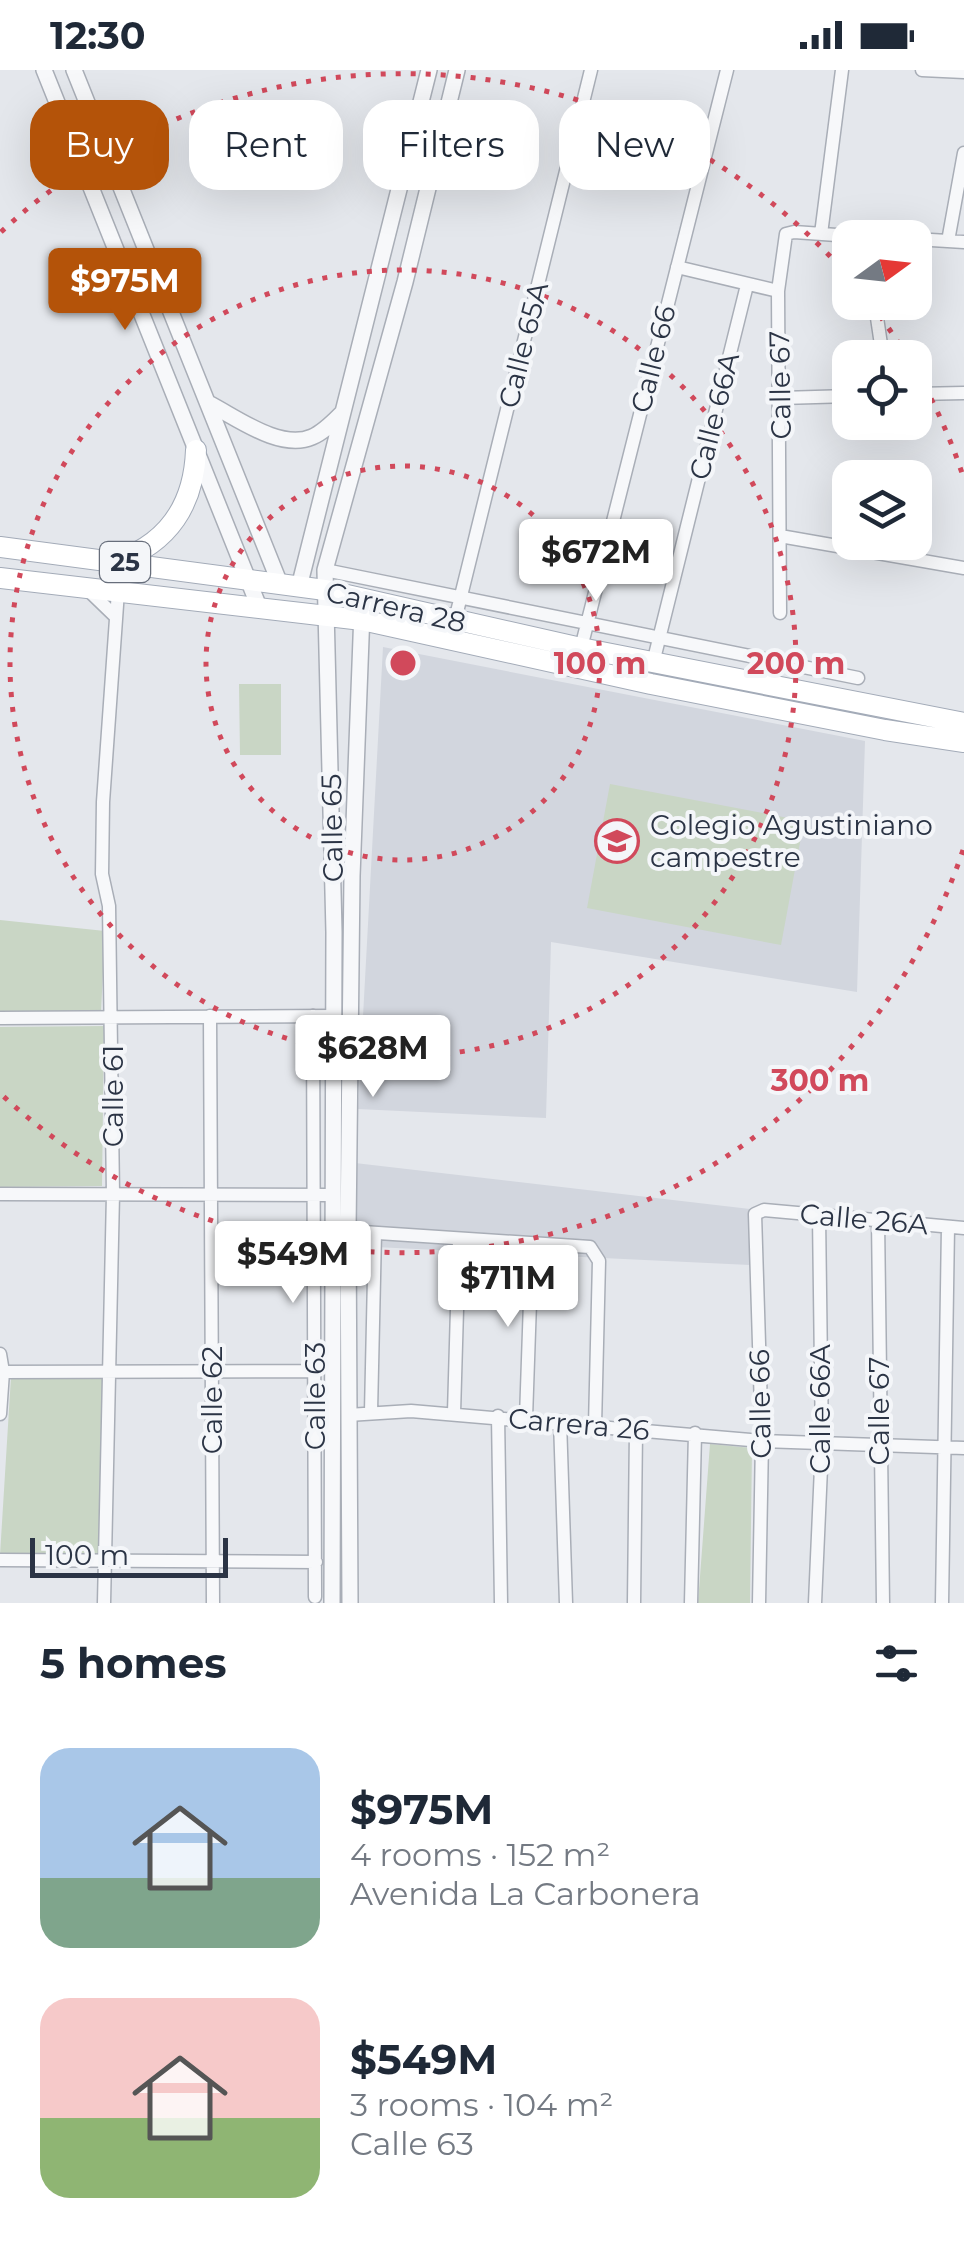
<!DOCTYPE html>
<html lang="en">
<head>
<meta charset="utf-8">
<style>
  :root { --surface:#fff; --page:#f2f2f3; --text:#1f2937; --muted:#747a83; --accent:#b45309 }
  body { margin:0; font-family:Montserrat,sans-serif; background:var(--page); color:var(--text); height:100vh; display:flex; flex-direction:column; font-size:38px; white-space:nowrap }
  * { box-sizing:border-box; margin:0 }
  p { font-size:32px; color:var(--muted) }
  .icon { flex:none; width:55px; height:55px; fill:none; stroke:currentColor; stroke-width:2; stroke-linecap:round; stroke-linejoin:round }
  .map { position:relative; height:1533px; overflow:hidden }
  .side { display:flex; flex-direction:column; background:var(--surface); flex:1 }
  .side>* { flex:none }
  .hud { position:absolute; left:30px; top:30px; width:905px; height:90px; display:flex; gap:20px }
  .needle { width:65px; rotate:75deg }
  .fabs { position:absolute; left:832px; top:150px; display:grid; gap:20px }
  .fabs a { display:grid; place-items:center; width:100px; height:100px; border-radius:20px; background:var(--surface); box-shadow:0 10px 40px #0002; font-size:50px }
  .scale { position:absolute; left:30px; bottom:25px; width:198px; box-sizing:border-box; padding-left:10px; border:5px solid #2b3445; border-top:0; font-size:28px; line-height:35px; white-space:nowrap; color:#2b3445; -webkit-text-stroke:8px #f4f6f9; paint-order:stroke }
  .price { position:absolute; translate:-50% -85px; padding:0 22px; border-radius:10px; background:#fff; color:#222; font-size:32px; line-height:65px; filter:drop-shadow(0 2px 5px #0008) }
  .price::after { content:''; position:absolute; left:50%; top:60px; width:30px; height:22px; margin-left:-15px; background:inherit; clip-path:polygon(0 0,100% 0,50% 100%) }
  .price.current { background:var(--accent); color:#fff }
  ul { padding:0; list-style:none }
  li { display:flex; align-items:center; gap:30px; height:250px; padding:0 40px }
  li span { display:grid; place-items:center; flex:none; width:280px; height:200px; border-radius:30px; color:#555 }
  li>.icon { margin-inline-start:auto }
  span .icon { width:120px; height:120px; fill:#fffc; stroke-width:1 }
  li b { font-size:42px }
  h2 { display:flex; justify-content:space-between; align-items:center; height:120px; padding:0 40px; font-size:42px }
  .tag { padding:0 35px; border-radius:30px; background:var(--surface); box-shadow:0 10px 40px #0002; font-size:35px; line-height:90px }
  .tag.current { background:var(--accent); color:#fff }
  .status { display:flex; justify-content:space-between; align-items:center; height:70px; padding:0 50px; background:var(--surface); direction:ltr }
  .status svg { height:28px; fill:currentColor }
  .map>svg:first-child { display:block }
  .built { fill:#d2d6de }
  .green { fill:#c9d6c5 }
  .lines { fill:none; stroke-linecap:round; stroke-linejoin:round }
  .minor-casing { stroke:#a9aeb7; stroke-width:15 }
  .tertiary-casing { stroke:#a9aeb7; stroke-width:18 }
  .primary-casing { stroke:#a3abb8; stroke-width:22 }
  .minor { stroke:#f7f8fa; stroke-width:12 }
  .tertiary { stroke:#f7f8fa; stroke-width:15 }
  .primary { stroke:#fff; stroke-width:20 }
  .ring { fill:none; stroke:#d1495b; stroke-width:5; stroke-dasharray:5 10 }
  .labels { text-anchor:middle; dominant-baseline:central; stroke-width:8; stroke-linejoin:round; paint-order:stroke }
  .shield { fill:#f4f6f9; stroke:#676e7b; stroke-width:2.5 }
  .shield-label { font-size:25px; font-weight:bold; fill:#2b3445 }
  .street-label { font-size:28px; fill:#2b3445; stroke:#f4f6f9 }
  .poi-label { font-size:28px; fill:#2b3445; stroke:#f4f6f9; text-anchor:start }
  .centre { fill:#d1495b; stroke:#f4f6f9; stroke-width:5 }
  .ring-label { font-size:30px; text-anchor:middle; font-weight:bold; fill:#d1495b; stroke:#f4f6f9; stroke-width:8; stroke-linejoin:round; paint-order:stroke }
</style>
</head>
<body>
<div class="status"><b>12:30</b><svg viewBox="0 0 49 12"><path d="M0 12V9h3v3zM5 12V6h3v6zM10 12V3h3v9zM15 12V0h3v12zM26 1h20v11H26zM47 4h2v5h-2z"/></svg></div>
<div class="map">
<svg width="964" height="1533" viewBox="0 0 964 1533">
  <rect width="100%" height="100%" fill="#e4e7ec"/>
  <path class="built" d="M 383,577 L 865,671 L 857,922 L 551,872 L 546,1048 L 358,1039 Z
    M 355,1093 L 750,1139 L 750,1195 L 354,1176 Z"/>
  <path class="green" d="M 239,614 L 281,614 L 281,685 L 240,685 Z
    M 610,714 L 804,751 L 781,875 L 587,838 Z
    M 0,850 L 105,861 L 101,942 L 0,941 Z
    M 104,956 L 102,1116 L 0,1117 L 0,957 Z
    M 106,1306 L 103,1485 L 0,1485 L 11,1307 Z
    M 710,1374 L 752,1378 L 750,1533 L 698,1533 Z"/>
  <g class="lines">
    <g class="minor-casing">
      <path id="minor" d="M 922,0 L 964,2
        M 821,164 L 842,0
        M 915,169 L 964,172
        M 948,171 L 964,83
        M 677,197 L 778,221
        M 876,241 L 883,288
        M 915,324 L 964,323
        M 781,328 L 850,326
        M 780,466 L 964,498
        M 325,500 L 858,608
        M 86,518 L 116,547
        M 780,543 L 778,221 L 786,164 L 794,162 L 879,168
        M 455,550 L 591,0
        M 581,578 L 727,0
        M 653,593 L 747,215
        M 210,946 L 213,1533
        M 313,946 L 315,1527
        M 0,948 L 334,946
        M 0,1124 L 332,1125
        M 878,1150 L 883,1533
        M 348,1161 L 590,1177 L 599,1191 L 595,1356
        M 0,1284 L 3,1302 L 0,1344
        M 0,1302 L 315,1301
        M 371,1342 L 375,1163
        M 454,1343 L 459,1170
        M 348,1345 L 411,1341 L 762,1371 L 964,1378
        M 498,1346 L 501,1533
        M 526,1348 L 532,1174
        M 560,1351 L 566,1533
        M 0,1490 L 316,1492
        M 104,1533 L 113,1124 L 109,836 L 102,804 L 103,732 L 118,521
        M 634,1533 L 636,1360
        M 691,1533 L 695,1363
        M 759,1533 L 762,1371 L 755,1144 L 764,1140 L 964,1158
        M 815,1533 L 822,1375 L 819,1145
        M 942,1533 L 948,1157"/>
    </g>
    <g class="tertiary-casing">
      <path id="tertiary" d="M 44,0 L 259,537
        M 74,0 L 280,514
        M 208,333 C 236,347 280,381 312,367 C 324,362 334,351 343,342
        M 299,517 L 429,0
        M 332,1533 L 334,862 L 325,500 L 405,212 L 457,0
        M 350,1533 L 348,1161 L 352,806 L 362,542"/>
    </g>
    <g class="primary-casing">
      <path id="primary" d="M 0,477 L 325,520 L 581,578 L 964,653
        M 117,491 C 169,473 194,434 196,380
        M 0,508 L 362,550 L 651,614 L 885,660 L 964,672"/>
    </g>
    <use href="#minor" class="minor"/>
    <use href="#tertiary" class="tertiary"/>
    <use href="#primary" class="primary"/>
  </g>
  <g class="ring">
    <circle cx="403" cy="593" r="197"/>
    <circle cx="403" cy="593" r="393"/>
    <path d="M963 780A590 590 0 0 1 1 1024M1 162A590 590 0 0 1 848 206M871 234A590 590 0 0 1 906 285M917 302A590 590 0 0 1 963 406"/>
  </g>
  <defs>
    <g id="school-ring" transform="scale(2.25)"><circle r="9.5" fill="#f4f6f9" stroke="#d1495b" stroke-width="1.5"/><path d="M0-5L7-2L0 1L-7-2ZM-4 1L0 2.5L4 1V4Q0 6-4 4Z" fill="#d1495b"/></g>
  </defs>
  <g fill-rule="evenodd">
    <use href="#school-ring" x="617" y="771"/>
  </g>
  <g class="labels">
    <rect class="shield" x="100" y="472" width="50" height="40" rx="8"/>
    <g class="shield-label">
      <text x="125" y="492">25</text>
    </g>
    <g class="street-label">
      <text transform="translate(523 275) rotate(-76)">Calle 65A</text>
      <text transform="translate(653 289) rotate(-76)">Calle 66</text>
      <text transform="translate(780 315) rotate(-91)">Calle 67</text>
      <text transform="translate(714 346) rotate(-76)">Calle 66A</text>
      <text transform="translate(396 537) rotate(13)">Carrera 28</text>
      <text transform="translate(332 758) rotate(-91)">Calle 65</text>
      <text transform="translate(113 1026) rotate(-90)">Calle 61</text>
      <text transform="translate(864 1149) rotate(5)">Calle 26A</text>
      <text transform="translate(315 1326) rotate(-90)">Calle 63</text>
      <text transform="translate(212 1330) rotate(-90)">Calle 62</text>
      <text transform="translate(760 1334) rotate(-91)">Calle 66</text>
      <text transform="translate(820 1339) rotate(-90)">Calle 66A</text>
      <text transform="translate(879 1341) rotate(-90)">Calle 67</text>
      <text transform="translate(579 1354) rotate(5)">Carrera 26</text>
    </g>
    <g class="poi-label">
      <text x="650" y="755">Colegio Agustiniano<tspan x="650" dy="32">campestre</tspan></text>
    </g>
  </g>
  <circle cx="403" cy="593" r="15" class="centre"/>
  <g class="ring-label">
    <text x="600" y="604">100 m</text>
    <text x="796" y="604">200 m</text>
    <text x="820" y="1021">300 m</text>
  </g>
</svg>
<div class="fabs">
<a><svg class="needle" viewBox="-14 -14 28 28"><path d="M0-13l5 13h-10z" fill="#e53935"/><path d="M0 13l5-13h-10z" fill="#747a83"/></svg></a>
<a><svg class="icon" aria-label="locate" viewBox="0 0 24 24"><circle cx="12" cy="12" r="6"/><path d="M12 2v4M12 18v4M2 12h4M18 12h4"/></svg></a>
<a><svg class="icon" aria-label="layers" viewBox="0 0 24 24"><path d="M12 4l9 5-9 5-9-5zM3 14l9 5 9-5"/></svg></a>
</div>
<div class="scale">100 m</div>
<b class="price current" style="left:125px;top:263px">$975M</b>
<b class="price" style="left:596px;top:534px">$672M</b>
<b class="price" style="left:373px;top:1030px">$628M</b>
<b class="price" style="left:293px;top:1236px">$549M</b>
<b class="price" style="left:508px;top:1260px">$711M</b>
<div class="hud">
<a class="tag current">Buy</a>
<a class="tag">Rent</a>
<a class="tag">Filters</a>
<a class="tag">New</a>
</div>
</div>
<section class="side">
<h2>5 homes<svg class="icon" aria-label="filters" viewBox="0 0 24 24"><path d="M4 7h16M4 17h16"/><circle cx="9" cy="7" r="2"/><circle cx="15" cy="17" r="2"/></svg></h2>
<ul>
<li><span style="background:linear-gradient(#a9c7e8 65%,#7fa58c 0)"><svg class="icon" aria-label="home" viewBox="0 0 24 24"><path d="M3 11l9-7 9 7M6 9v11h12V9"/></svg></span><div><b>$975M</b><p>4 rooms · 152 m²</p><p>Avenida La Carbonera</p></div></li>
<li><span style="background:linear-gradient(#f6c9c9 60%,#8fb573 0)"><svg class="icon" aria-label="home" viewBox="0 0 24 24"><path d="M3 11l9-7 9 7M6 9v11h12V9"/></svg></span><div><b>$549M</b><p>3 rooms · 104 m²</p><p>Calle 63</p></div></li>
</ul>
</section>
</body>
</html>
